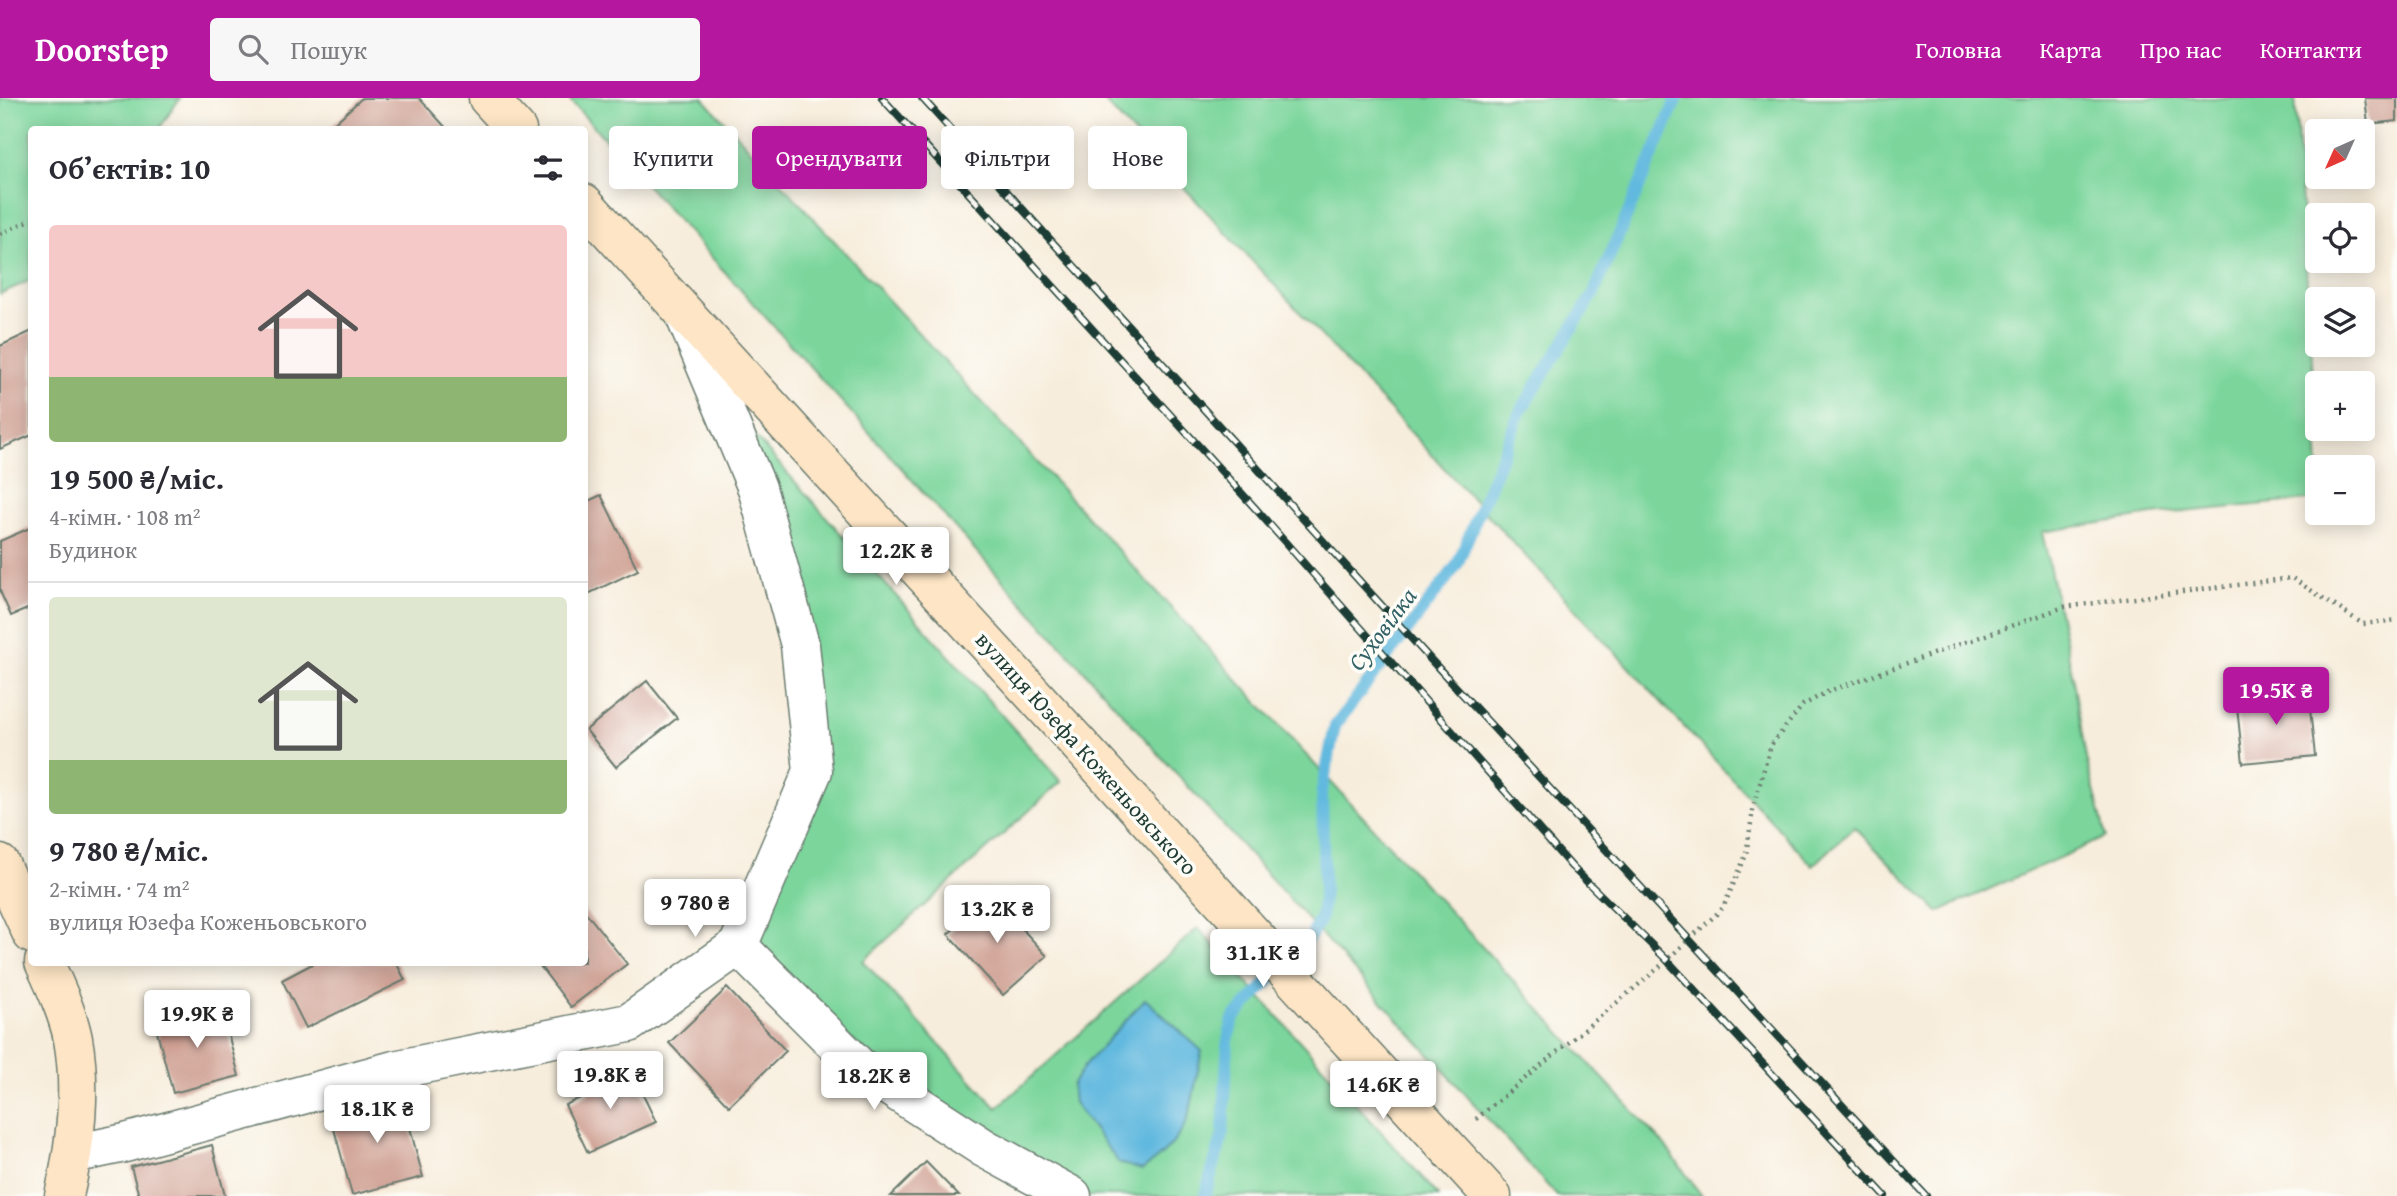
<!DOCTYPE html>
<html lang="uk">
<head>
<meta charset="utf-8">
<style>
  :root { --surface:#fff; --page:#f7f7f7; --text:#2b2b33; --muted:#7c7c81; --line:#e1e1e2; --accent:#b5179e }
  body { margin:0; font-family:"Gentium Book Plus",serif; background:var(--page); color:var(--text); height:100vh; display:flex; flex-direction:column; font-size:26px; white-space:nowrap }
  * { box-sizing:border-box; margin:0 }
  p { font-size:23px; color:var(--muted) }
  .icon { flex:none; width:38px; height:38px; fill:none; stroke:currentColor; stroke-width:2; stroke-linecap:round; stroke-linejoin:round }
  .map { position:relative; flex:1; overflow:hidden }
  .sheet { position:absolute; left:28px; top:28px; width:560px; height:840px; display:flex; flex-direction:column; background:var(--surface); border-radius:7px; box-shadow:0 4px 18px #0003 }
  .sheet>* { flex:none }
  .banner { position:absolute; left:609px; top:28px; width:665px; height:63px; display:flex; gap:14px }
  .needle { width:46px; rotate:225deg }
  .buttons { position:absolute; left:2305px; top:21px; display:grid; gap:14px }
  .buttons a { display:grid; place-items:center; width:70px; height:70px; border-radius:7px; background:var(--surface); box-shadow:0 4px 18px #0003; font-size:35px }
  .price { position:absolute; translate:-50% -60px; padding:0 16px; border-radius:7px; background:#fff; color:#222; font-size:23px; line-height:46px; filter:drop-shadow(0 2px 4px #0008) }
  .price::after { content:''; position:absolute; left:50%; top:42px; width:21px; height:16px; margin-left:-10px; background:inherit; clip-path:polygon(0 0,100% 0,50% 100%) }
  .price.on { background:var(--accent); color:#fff }
  ul { padding:0; list-style:none }
  li { display:grid; align-content:center; gap:14px; height:371px; padding:0 21px }
  li+li { border-top:2px solid var(--line) }
  li span { display:grid; place-items:center; height:217px; border-radius:7px; color:#555 }
  li>.icon { margin-inline-start:auto }
  span .icon { width:126px; height:126px; fill:#fffc; stroke-width:1 }
  li b { font-size:30px }
  h2 { display:flex; justify-content:space-between; align-items:center; height:84px; padding:0 21px; font-size:30px }
  .tag { padding:0 24px; border-radius:7px; background:var(--surface); box-shadow:0 4px 18px #0003; font-size:24px; line-height:63px }
  .tag.on { background:var(--accent); color:#fff }
  header { display:flex; align-items:center; gap:42px; box-sizing:border-box; height:98px; padding:0 35px; background:var(--accent); color:#fff }
  header strong { font-size:33px }
  nav { display:flex; gap:38px; margin-inline-start:auto; font-size:24px }
  .search { width:490px; height:63px; background:var(--page); display:flex; align-items:center; gap:18px; box-sizing:border-box; padding:0 24px; border-radius:7px; color:var(--muted); font-size:26px }
  .map>svg:first-child { display:block }
  .green { fill:#7cd69c; stroke:#4e8a68; stroke-width:2 }
  .water { fill:#62b9df; stroke:#407b8a; stroke-width:2 }
  .lines { fill:none; stroke-linecap:round; stroke-linejoin:round }
  .stream { stroke:#62b9df; stroke-width:12 }
  .building { fill:#ce9d90 }
  .minor-casing { stroke:#6b7b6f; stroke-width:41 }
  .secondary-casing { stroke:#6b7b6f; stroke-width:41 }
  .path { stroke:#6b7b6f; stroke-width:4.5; stroke-dasharray:2 5; stroke-linecap:butt }
  .minor { stroke:#fff; stroke-width:38 }
  .secondary { stroke:#fde5c5; stroke-width:38 }
  .rail-casing { stroke:#1f3d34; stroke-width:8 }
  .rail { stroke:#fdfcf7; stroke-width:5; stroke-dasharray:16; stroke-linecap:butt }
  .labels { text-anchor:middle; dominant-baseline:central; stroke-width:7; stroke-linejoin:round; paint-order:stroke }
  .street-label { font-size:23px; fill:#1f3d34; stroke:#fdfcf7 }
  .water-label { font-size:24px; font-style:italic; fill:#336267; stroke:#fdfcf7 }
</style>
</head>
<body>
<header>
<strong>Doorstep</strong>
<div class="search"><svg class="icon" aria-label="search" viewBox="0 0 24 24"><circle cx="10" cy="10" r="6"/><path d="M15 15l6 6"/></svg>Пошук</div>
<nav><a>Головна</a><a>Карта</a><a>Про нас</a><a>Контакти</a></nav>
</header>
<div class="map">
<svg width="2397" height="1098" viewBox="0 0 2397 1098">
  <rect width="100%" height="100%" fill="#fdfcf7"/>
  <filter id="ink" filterUnits="userSpaceOnUse"><feTurbulence type="fractalNoise" baseFrequency=".0143" numOctaves="2"/><feDisplacementMap in="SourceGraphic" scale="14" xChannelSelector="R" yChannelSelector="G"/><feConvolveMatrix kernelMatrix="1 2 1 2 8 2 1 2 1" color-interpolation-filters="sRGB"/></filter>
  <filter id="wash" filterUnits="userSpaceOnUse"><feTurbulence type="fractalNoise" baseFrequency=".00686" numOctaves="4" result="noise"/><feDisplacementMap in="SourceGraphic" scale="28" xChannelSelector="R" yChannelSelector="G"/><feGaussianBlur stdDeviation="1.57" result="paint"/><feColorMatrix in="noise" values="0 0 0 0 0 0 0 0 0 0 0 0 0 0 0 0 0 1.4 0 .05"/><feComposite in="paint" operator="in"/></filter>
  <g filter="url(#wash)">
    <rect width="100%" height="100%" fill="#f7eddc"/>
    <path class="green" d="M 0,0 L 180,0 L 159,31 L 32,32 L 31,182 L 0,196 Z
      M 568,0 L 703,0 L 1665,1048 L 1702,1098 L 1557,1098 Z
      M 1101,0 L 2295,0 L 2319,369 L 2317,401 L 2152,417 L 2042,434 L 2071,570 L 2086,660 L 2106,739 L 1938,814 L 1854,729 L 1813,768 Z
      M 743,325 L 1061,684 L 863,863 L 997,1010 L 1198,830 L 1439,1098 L 1030,1098 L 1041,1081 L 984,1050 L 745,854 L 823,679 Z"/>
    <path class="water" d="M 1145,901 L 1202,953 C 1188,1013 1197,1033 1142,1072 L 1119,1065 L 1074,1005 L 1072,987 L 1085,967 Z"/>
    <g class="lines">
      <path class="stream" d="M 1205,1098 L 1223,1036 L 1228,942 L 1233,921 L 1311,838 L 1321,819 L 1324,791 L 1322,693 L 1335,628 L 1457,467 L 1520,314 L 1594,195 L 1677,0"/>
    </g>
    <g id="blocks">
      <path class="building" d="M 362,0 L 419,0 L 448,32 L 327,32 Z
        M 2365,0 L 2397,0 L 2397,23 L 2368,26 Z
        M 32,233 L 32,337 L 0,351 L 0,248 Z
        M 601,397 L 638,472 L 584,498 L 584,405 Z
        M 32,429 L 32,509 L 11,518 L 0,493 L 0,443 Z
        M 647,583 L 677,620 L 616,669 L 586,632 Z
        M 2308,592 L 2315,658 L 2243,665 L 2236,600 Z
        M 991,797 L 1047,858 L 1003,897 L 948,836 Z
        M 584,812 L 627,866 L 571,909 L 537,864 L 584,864 Z
        M 316,864 L 396,864 L 405,882 L 306,930 L 282,882 Z
        M 727,890 L 786,953 L 729,1008 L 669,945 Z
        M 221,908 L 239,978 L 173,995 L 155,926 Z
        M 632,974 L 656,1024 L 588,1055 L 565,1007 L 589,996 L 584,986 L 606,976 L 610,984 Z
        M 401,996 L 423,1079 L 352,1097 L 330,1016 Z
        M 212,1047 L 225,1098 L 139,1098 L 131,1069 Z
        M 926,1064 L 959,1098 L 891,1098 Z"/>
    </g>
  </g>
  <g filter="url(#ink)">
    <use href="#blocks" fill-opacity="0" stroke="#6b7b6f" stroke-width="2"/>
    <g class="lines">
      <g class="minor-casing">
        <path id="minor" d="M 738,848 L 859,969 L 984,1050 L 1072,1098
          M 73,1056 L 125,1045 L 394,972 L 629,925 L 738,848 L 813,673 L 800,547 L 757,390 L 685,218"/>
      </g>
      <g class="secondary-casing">
        <path id="secondary" d="M 488,0 L 517,32
          M 584,105 L 1492,1098
          M 0,766 L 32,836
          M 44,864 C 55,888 68,916 73,941 C 82,991 75,1049 64,1098"/>
      </g>
      <path class="path" d="M 0,136 L 32,121
        M 1476,1021 L 1655,873 L 1723,810 L 1746,757 L 1754,706 L 1771,647 L 1803,607 L 1829,593 L 2064,509 L 2292,480 L 2363,526 L 2397,522"/>
      <use href="#minor" class="minor"/>
      <use href="#secondary" class="secondary"/>
      <g class="rail-casing">
        <path id="rail" d="M 882,0 L 1255,410 L 1572,769 L 1666,861 L 1885,1098
          M 922,0 L 1431,562 L 1926,1098"/>
      </g>
      <use href="#rail" class="rail"/>
    </g>
  </g>
  <g class="labels">
    <g class="street-label">
      <text transform="translate(1087 655) rotate(48)">вулиця Юзефа Коженьовського</text>
    </g>
    <g class="water-label">
      <text transform="translate(1382 531) rotate(-53)">Суховілка</text>
    </g>
  </g>
</svg>
<div class="buttons">
<a><svg class="needle" viewBox="-14 -14 28 28"><path d="M0-13l5 13h-10z" fill="#e53935"/><path d="M0 13l5-13h-10z" fill="#7c7c81"/></svg></a>
<a><svg class="icon" aria-label="locate" viewBox="0 0 24 24"><circle cx="12" cy="12" r="6"/><path d="M12 2v4M12 18v4M2 12h4M18 12h4"/></svg></a>
<a><svg class="icon" aria-label="layers" viewBox="0 0 24 24"><path d="M12 4l9 5-9 5-9-5zM3 14l9 5 9-5"/></svg></a>
<a>+</a>
<a>−</a>
</div>
<b class="price" style="left:896px;top:489px">12.2K ₴</b>
<b class="price on" style="left:2276px;top:629px">19.5K ₴</b>
<b class="price" style="left:695px;top:841px">9 780 ₴</b>
<b class="price" style="left:997px;top:847px">13.2K ₴</b>
<b class="price" style="left:1263px;top:891px">31.1K ₴</b>
<b class="price" style="left:197px;top:952px">19.9K ₴</b>
<b class="price" style="left:610px;top:1013px">19.8K ₴</b>
<b class="price" style="left:874px;top:1014px">18.2K ₴</b>
<b class="price" style="left:1383px;top:1023px">14.6K ₴</b>
<b class="price" style="left:377px;top:1047px">18.1K ₴</b>
<div class="banner">
<a class="tag">Купити</a>
<a class="tag on">Орендувати</a>
<a class="tag">Фільтри</a>
<a class="tag">Нове</a>
</div>
<section class="sheet">
<h2>Об’єктів: 10<svg class="icon" aria-label="filters" viewBox="0 0 24 24"><path d="M4 7h16M4 17h16"/><circle cx="9" cy="7" r="2"/><circle cx="15" cy="17" r="2"/></svg></h2>
<ul>
<li><span style="background:linear-gradient(#f6c9c9 70%,#8fb573 0)"><svg class="icon" aria-label="home" viewBox="0 0 24 24"><path d="M3 11l9-7 9 7M6 9v11h12V9"/></svg></span><div><b>19 500 ₴/міс.</b><p>4-кімн. · 108 m²</p><p>Будинок</p></div></li>
<li><span style="background:linear-gradient(#dfe7d0 75%,#8fb573 0)"><svg class="icon" aria-label="home" viewBox="0 0 24 24"><path d="M3 11l9-7 9 7M6 9v11h12V9"/></svg></span><div><b>9 780 ₴/міс.</b><p>2-кімн. · 74 m²</p><p>вулиця Юзефа Коженьовського</p></div></li>
</ul>
</section>
</div>
</body>
</html>
